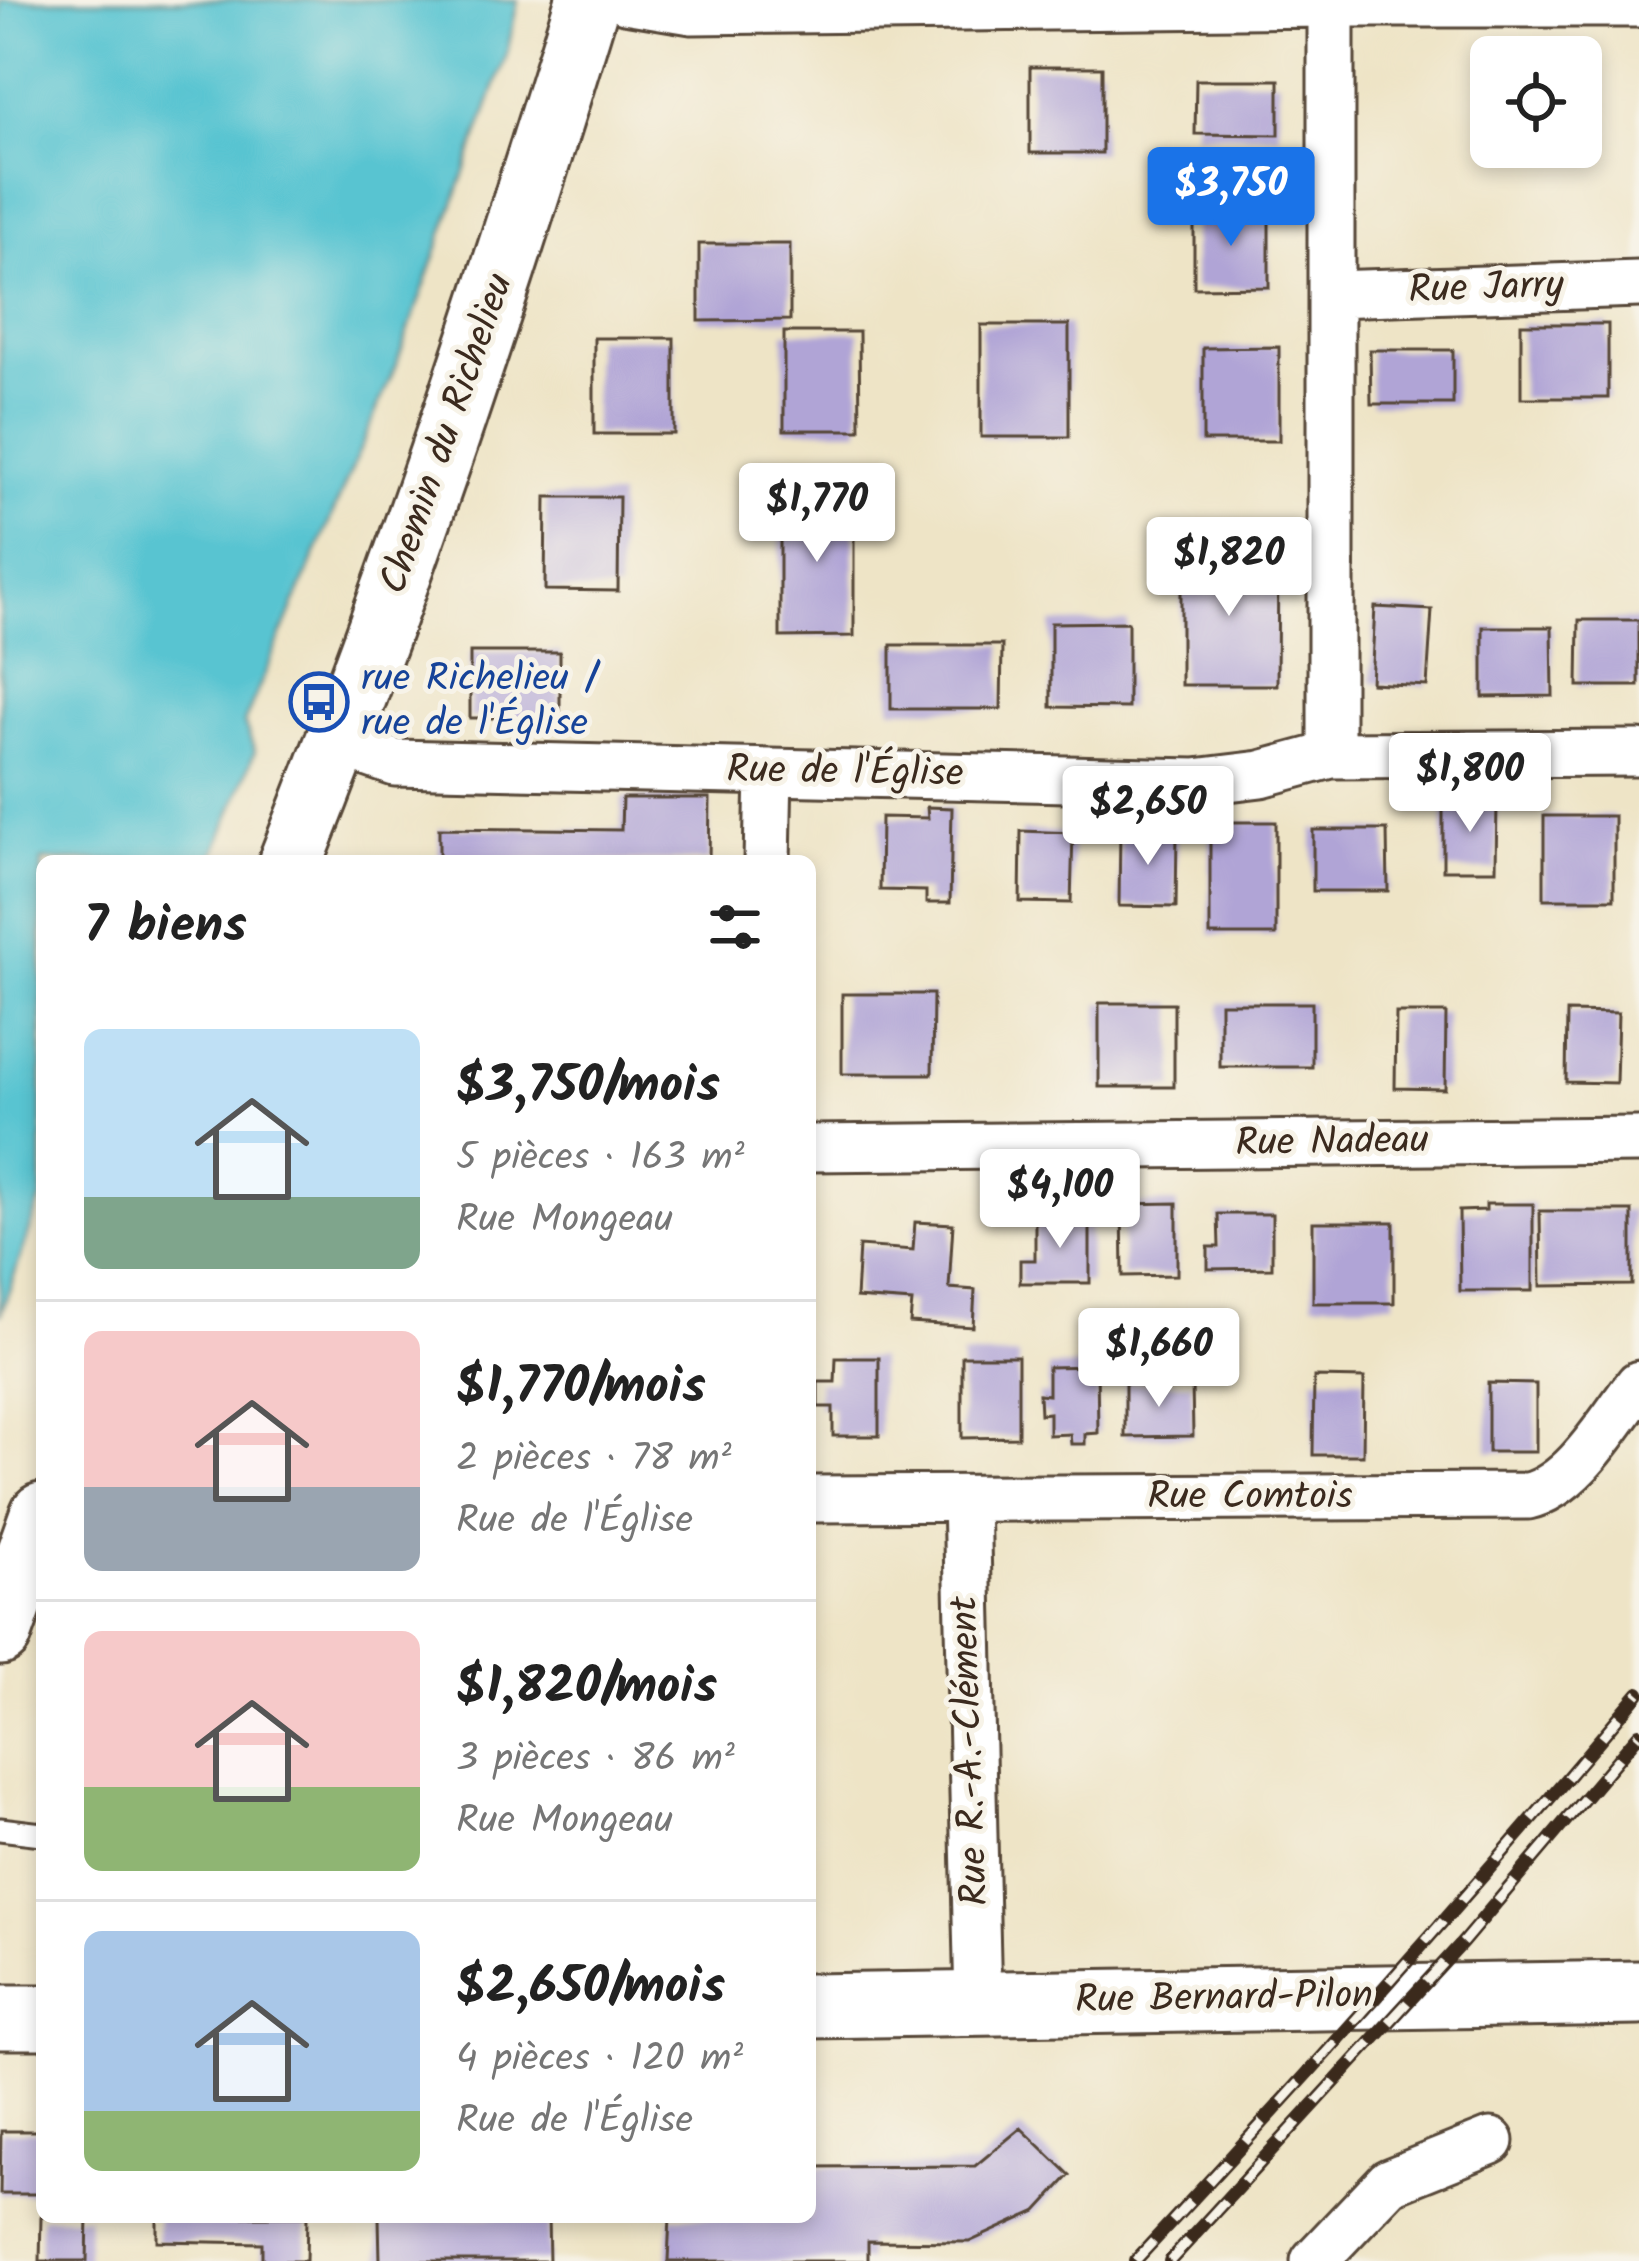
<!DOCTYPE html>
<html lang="fr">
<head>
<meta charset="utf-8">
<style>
  :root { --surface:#fff; --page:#f6f6f6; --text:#222; --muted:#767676; --line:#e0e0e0; --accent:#1a73e8 }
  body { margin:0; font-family:Kalam,sans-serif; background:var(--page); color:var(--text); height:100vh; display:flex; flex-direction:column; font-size:45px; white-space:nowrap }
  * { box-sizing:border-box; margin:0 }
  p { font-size:39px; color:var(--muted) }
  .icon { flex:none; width:66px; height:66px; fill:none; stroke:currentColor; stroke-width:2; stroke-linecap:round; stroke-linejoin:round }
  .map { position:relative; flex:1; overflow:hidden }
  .panel { position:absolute; left:36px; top:855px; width:780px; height:1368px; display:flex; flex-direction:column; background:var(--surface); border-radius:18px; box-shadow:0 6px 18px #0003 }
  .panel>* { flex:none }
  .fabs { position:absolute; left:1470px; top:36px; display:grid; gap:24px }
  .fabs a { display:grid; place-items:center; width:132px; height:132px; border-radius:18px; background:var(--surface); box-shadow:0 6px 18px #0003; font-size:60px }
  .price { position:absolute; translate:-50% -102px; padding:0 27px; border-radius:12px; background:#fff; color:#222; font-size:39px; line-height:78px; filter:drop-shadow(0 3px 6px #0008) }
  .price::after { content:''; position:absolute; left:50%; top:72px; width:36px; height:27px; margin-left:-18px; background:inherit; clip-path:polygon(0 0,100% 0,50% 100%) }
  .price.current { background:var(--accent); color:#fff }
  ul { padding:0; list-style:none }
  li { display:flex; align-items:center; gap:36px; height:300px; padding:0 48px }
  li+li { border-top:3px solid var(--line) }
  li span { display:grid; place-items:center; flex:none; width:336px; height:240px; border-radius:18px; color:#555 }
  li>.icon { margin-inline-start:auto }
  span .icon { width:144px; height:144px; fill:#fffc; stroke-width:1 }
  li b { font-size:51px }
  h2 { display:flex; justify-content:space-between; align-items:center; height:144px; padding:0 48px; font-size:51px }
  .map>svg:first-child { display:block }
  .water { fill:#58c4d1; stroke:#4a7778; stroke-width:3 }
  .building { fill:#b0a4d6 }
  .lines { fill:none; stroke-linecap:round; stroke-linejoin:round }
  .lane-casing { stroke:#564637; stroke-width:27 }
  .street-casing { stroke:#564637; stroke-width:51 }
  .secondary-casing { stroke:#564637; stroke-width:69 }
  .lane { stroke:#fff; stroke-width:21 }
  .street { stroke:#fff; stroke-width:45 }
  .secondary { stroke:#fff; stroke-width:63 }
  .rail-casing { stroke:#3b2a1e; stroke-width:14 }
  .rail { stroke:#f7f3e8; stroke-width:9; stroke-dasharray:27; stroke-linecap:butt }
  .labels { text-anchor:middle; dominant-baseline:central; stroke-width:10; stroke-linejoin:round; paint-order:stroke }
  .street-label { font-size:39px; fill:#3b2a1e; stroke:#f7f3e8 }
  .transit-label { font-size:39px; fill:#164399; stroke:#f7f3e8; text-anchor:start }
</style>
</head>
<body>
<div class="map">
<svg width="1639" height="2261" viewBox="0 0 1639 2261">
  <rect width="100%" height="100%" fill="#f7f3e8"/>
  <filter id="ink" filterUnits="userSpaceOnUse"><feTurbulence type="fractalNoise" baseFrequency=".00833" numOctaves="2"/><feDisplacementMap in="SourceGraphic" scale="24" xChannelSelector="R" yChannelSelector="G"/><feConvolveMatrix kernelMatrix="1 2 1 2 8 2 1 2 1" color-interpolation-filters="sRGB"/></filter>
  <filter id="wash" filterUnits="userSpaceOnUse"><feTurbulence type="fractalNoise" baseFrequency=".004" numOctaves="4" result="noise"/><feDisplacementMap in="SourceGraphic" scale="48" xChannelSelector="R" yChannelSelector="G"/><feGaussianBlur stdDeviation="2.7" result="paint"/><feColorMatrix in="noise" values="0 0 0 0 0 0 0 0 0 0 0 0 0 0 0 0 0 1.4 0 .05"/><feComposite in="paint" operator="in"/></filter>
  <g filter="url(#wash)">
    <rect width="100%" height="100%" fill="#eee4c6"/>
    <path class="water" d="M 0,0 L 518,0 L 507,54 L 398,360 L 244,723 L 255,751 L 212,861 L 42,861 L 42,1196 L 0,1316 Z"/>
    <g id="blocks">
      <path class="building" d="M 1030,67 L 1102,67 L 1102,153 L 1030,153 Z
        M 1196,80 L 1279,80 L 1279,135 L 1195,134 Z
        M 1194,210 L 1269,210 L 1269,287 L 1194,288 Z
        M 699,244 L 790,244 L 790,320 L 699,321 Z
        M 1521,324 L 1608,324 L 1608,398 L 1521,398 Z
        M 981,325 L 1069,325 L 1069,437 L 981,437 Z
        M 784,332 L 859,332 L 860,430 L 784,430 Z
        M 594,338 L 674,338 L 674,434 L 594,434 Z
        M 1279,347 L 1279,441 L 1203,441 L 1203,348 Z
        M 1370,350 L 1453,350 L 1453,404 L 1371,404 Z
        M 780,493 L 854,493 L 854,636 L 780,637 Z
        M 546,497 L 619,497 L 618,591 L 545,590 Z
        M 1181,554 L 1278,554 L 1277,685 L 1181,685 Z
        M 1375,607 L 1432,610 L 1427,686 L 1371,683 Z
        M 1579,620 L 1639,620 L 1639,686 L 1578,686 Z
        M 1128,622 L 1128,708 L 1051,707 L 1051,623 Z
        M 1483,627 L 1552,627 L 1553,696 L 1483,697 Z
        M 891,645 L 1002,645 L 1001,709 L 891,709 Z
        M 470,652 L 560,652 L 560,718 L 470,718 Z
        M 622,798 L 710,798 L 709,861 L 439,861 L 439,828 L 621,830 Z
        M 1443,800 L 1497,800 L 1496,870 L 1443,870 Z
        M 927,807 L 952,808 L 950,903 L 926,903 L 926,891 L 880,890 L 881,817 L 928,818 Z
        M 1544,816 L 1614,816 L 1614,899 L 1544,899 Z
        M 1210,822 L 1276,822 L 1276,935 L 1210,935 Z
        M 1120,830 L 1177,830 L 1176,907 L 1119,906 Z
        M 1313,830 L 1387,830 L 1388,891 L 1313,891 Z
        M 1021,831 L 1073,833 L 1071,903 L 1020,902 Z
        M 842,994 L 933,994 L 932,1074 L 842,1074 Z
        M 1099,1003 L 1174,1003 L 1174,1087 L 1099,1087 Z
        M 1220,1003 L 1312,1003 L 1312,1067 L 1220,1067 Z
        M 1567,1012 L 1618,1013 L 1616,1083 L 1566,1082 Z
        M 1396,1013 L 1446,1013 L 1445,1089 L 1395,1088 Z
        M 1177,1203 L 1177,1275 L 1123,1276 L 1122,1204 Z
        M 1486,1204 L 1533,1204 L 1533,1291 L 1460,1291 L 1459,1211 L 1486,1210 Z
        M 1540,1211 L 1632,1211 L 1632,1285 L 1541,1286 Z
        M 1218,1214 L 1272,1214 L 1272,1268 L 1208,1269 L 1208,1247 L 1219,1247 Z
        M 1035,1216 L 1090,1216 L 1090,1283 L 1020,1283 L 1020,1260 L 1035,1260 Z
        M 915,1222 L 953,1224 L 949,1288 L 975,1290 L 973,1327 L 910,1323 L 912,1302 L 856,1298 L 859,1246 L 913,1250 Z
        M 1313,1222 L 1394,1222 L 1394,1303 L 1313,1303 Z
        M 962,1356 L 1018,1356 L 1018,1437 L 962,1438 Z
        M 836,1358 L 879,1358 L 879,1436 L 833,1436 L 833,1407 L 818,1407 L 818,1382 L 835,1382 Z
        M 1097,1366 L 1098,1433 L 1085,1434 L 1085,1444 L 1071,1444 L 1070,1434 L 1049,1435 L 1049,1413 L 1040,1414 L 1039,1394 L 1048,1395 L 1048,1367 Z
        M 1314,1377 L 1364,1378 L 1363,1455 L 1313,1455 Z
        M 1125,1383 L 1192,1383 L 1193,1436 L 1125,1437 Z
        M 1488,1383 L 1536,1384 L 1536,1452 L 1488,1452 Z
        M 1021,2128 L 1070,2175 L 1037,2211 L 969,2242 L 868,2241 L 868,2261 L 668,2261 L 670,2217 L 810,2217 L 810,2167 L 975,2166 Z
        M 1,2131 L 42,2131 L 42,2194 L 0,2194 Z
        M 41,2217 L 88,2217 L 87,2261 L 40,2261 Z
        M 157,2217 L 307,2217 L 306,2261 L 262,2261 L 262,2243 L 157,2241 Z
        M 379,2217 L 548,2217 L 549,2261 L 380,2261 Z"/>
    </g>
  </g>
  <g filter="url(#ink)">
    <use href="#blocks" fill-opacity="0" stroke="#564637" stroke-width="3"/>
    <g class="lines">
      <g class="lane-casing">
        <path id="lane" d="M 0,1829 L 42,1834"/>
      </g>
      <g class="street-casing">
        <path id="street" d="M 625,0 L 692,11 L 1331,4 L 1639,4
          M 1332,294 L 1639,284
          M 338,743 L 395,763 L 1195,782 L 1261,774 L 1331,755 L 1639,753
          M 1331,755 L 1331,4
          M 767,861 L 769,772
          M 810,1148 L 1639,1140
          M 810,1499 L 1528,1496 C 1575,1485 1610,1421 1639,1384
          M 966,1499 L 978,2003
          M 1314,2261 L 1389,2182 L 1491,2141"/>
      </g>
      <g class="secondary-casing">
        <path id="secondary" d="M 291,861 C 404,578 499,291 588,0
          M 0,1633 L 42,1515
          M 810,2006 L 1639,1993
          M 0,2017 L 42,2017"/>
      </g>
      <use href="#lane" class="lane"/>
      <use href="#street" class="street"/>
      <use href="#secondary" class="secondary"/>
      <g class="rail-casing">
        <path id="rail" d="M 1135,2261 C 1308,2076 1476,1887 1639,1693
          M 1170,2261 L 1463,1942 L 1639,1734"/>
      </g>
      <use href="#rail" class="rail"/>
    </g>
  </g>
  <defs>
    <g id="bus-ring" transform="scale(3)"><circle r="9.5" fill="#f7f3e8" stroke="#1a4fb4" stroke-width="1.5"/><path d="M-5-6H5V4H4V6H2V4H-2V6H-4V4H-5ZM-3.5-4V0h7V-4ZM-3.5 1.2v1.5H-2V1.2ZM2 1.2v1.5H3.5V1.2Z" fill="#1a4fb4"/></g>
  </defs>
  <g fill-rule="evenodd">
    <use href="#bus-ring" x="319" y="702"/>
  </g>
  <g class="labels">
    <g class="street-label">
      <text transform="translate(1486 289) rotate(-2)">Rue Jarry</text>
      <text transform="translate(448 434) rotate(-71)">Chemin du Richelieu</text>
      <text transform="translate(845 773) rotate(1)">Rue de l'Église</text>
      <text transform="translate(1332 1143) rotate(-1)">Rue Nadeau</text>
      <text x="1250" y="1498">Rue Comtois</text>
      <text transform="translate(971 1751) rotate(-92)">Rue R.-A.-Clément</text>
      <text transform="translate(1224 1999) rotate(-1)">Rue Bernard-Pilon</text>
    </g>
    <g class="transit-label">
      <text x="361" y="680">rue Richelieu /<tspan x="361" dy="45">rue de l'Église</tspan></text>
    </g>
  </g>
</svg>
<div class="fabs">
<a><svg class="icon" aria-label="locate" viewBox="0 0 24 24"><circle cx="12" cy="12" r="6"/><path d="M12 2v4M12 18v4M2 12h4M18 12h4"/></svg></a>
</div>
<b class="price current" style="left:1231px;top:249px">$3,750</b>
<b class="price" style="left:817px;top:565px">$1,770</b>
<b class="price" style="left:1229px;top:619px">$1,820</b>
<b class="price" style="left:1470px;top:835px">$1,800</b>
<b class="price" style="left:1148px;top:868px">$2,650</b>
<b class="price" style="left:1060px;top:1251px">$4,100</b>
<b class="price" style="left:1159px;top:1410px">$1,660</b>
<section class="panel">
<h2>7 biens<svg class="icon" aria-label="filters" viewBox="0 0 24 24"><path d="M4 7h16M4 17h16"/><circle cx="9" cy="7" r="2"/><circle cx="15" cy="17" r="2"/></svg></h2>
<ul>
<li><span style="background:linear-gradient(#bfe0f5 70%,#7fa58c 0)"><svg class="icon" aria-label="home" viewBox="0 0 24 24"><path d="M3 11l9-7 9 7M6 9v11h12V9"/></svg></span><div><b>$3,750/mois</b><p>5 pièces · 163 m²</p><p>Rue Mongeau</p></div></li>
<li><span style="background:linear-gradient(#f6c9c9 65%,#9aa5b1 0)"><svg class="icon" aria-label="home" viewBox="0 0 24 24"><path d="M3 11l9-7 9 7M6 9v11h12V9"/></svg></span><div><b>$1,770/mois</b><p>2 pièces · 78 m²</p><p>Rue de l'Église</p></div></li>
<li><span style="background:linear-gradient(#f6c9c9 65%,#8fb573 0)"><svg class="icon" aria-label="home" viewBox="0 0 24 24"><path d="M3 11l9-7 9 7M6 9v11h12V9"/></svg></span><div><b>$1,820/mois</b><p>3 pièces · 86 m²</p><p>Rue Mongeau</p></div></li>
<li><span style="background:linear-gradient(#a9c7e8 75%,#8fb573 0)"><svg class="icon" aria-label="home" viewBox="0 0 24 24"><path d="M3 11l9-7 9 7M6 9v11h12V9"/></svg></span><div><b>$2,650/mois</b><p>4 pièces · 120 m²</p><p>Rue de l'Église</p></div></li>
</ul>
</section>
</div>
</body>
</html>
